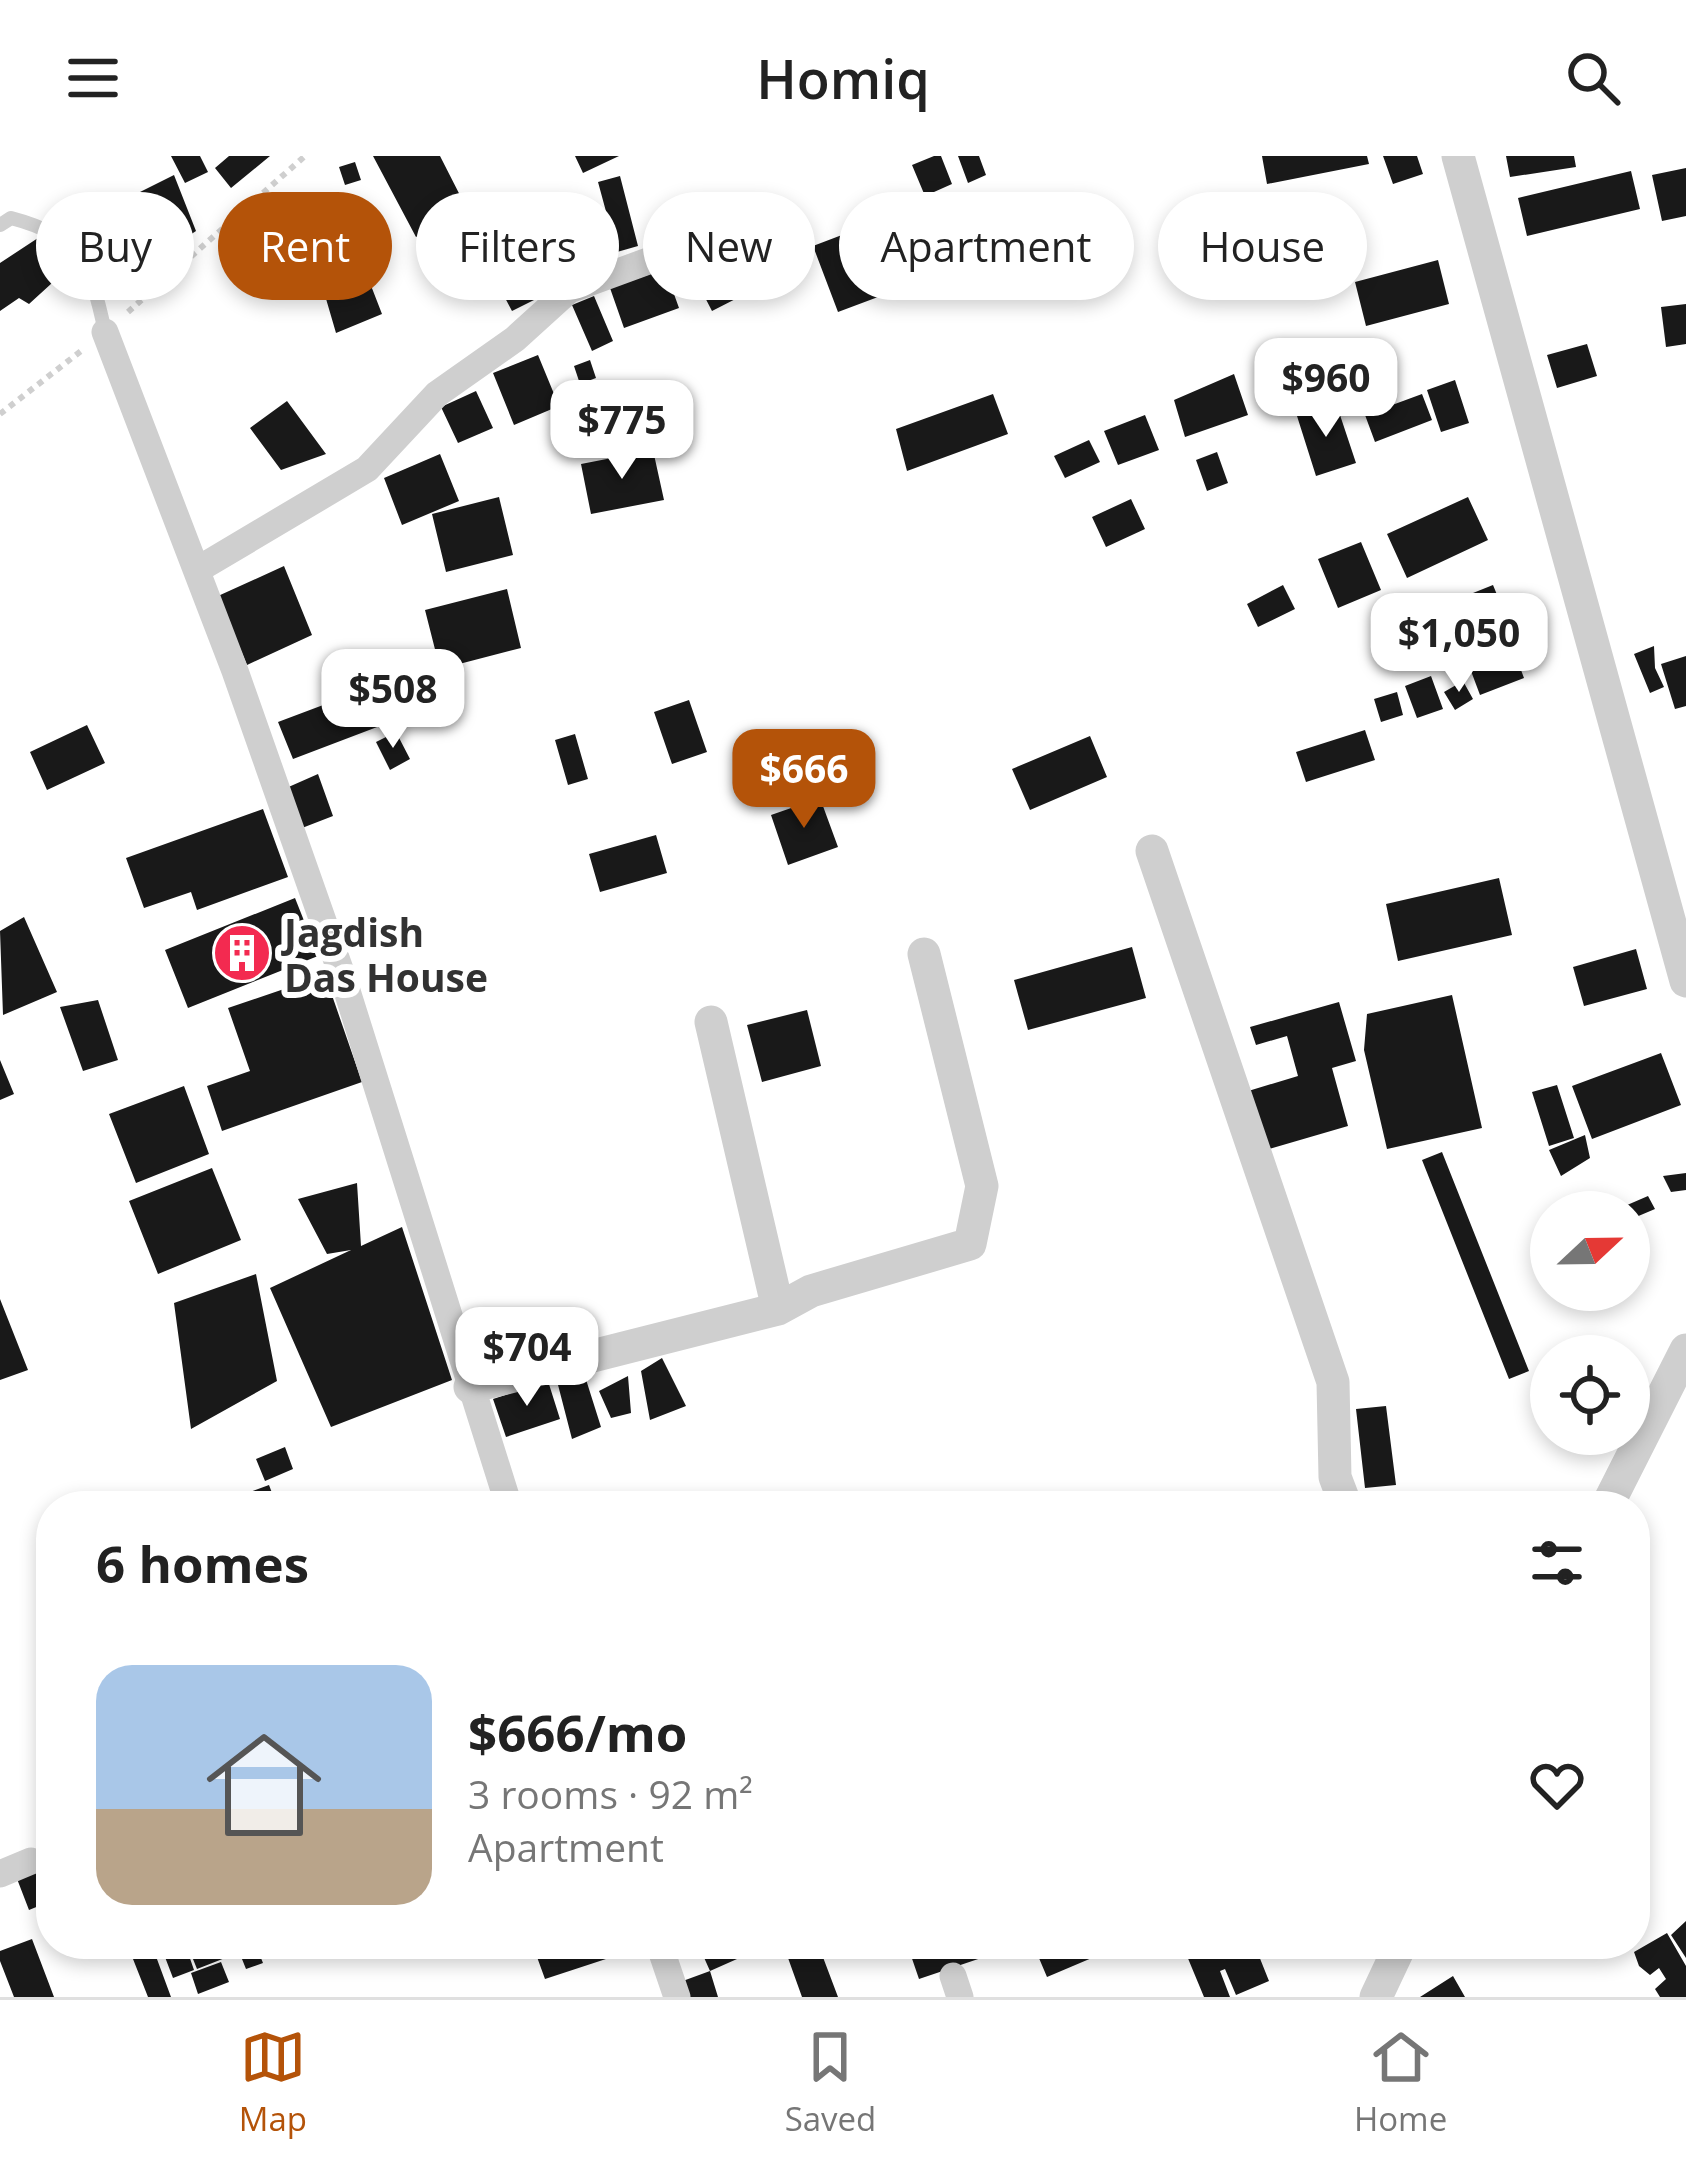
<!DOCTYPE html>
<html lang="en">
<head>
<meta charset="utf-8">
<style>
  :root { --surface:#fff; --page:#f6f6f6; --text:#222; --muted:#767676; --line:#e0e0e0; --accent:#b45309 }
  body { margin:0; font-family:"Open Sans",sans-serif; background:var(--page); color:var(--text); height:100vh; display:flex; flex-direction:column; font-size:45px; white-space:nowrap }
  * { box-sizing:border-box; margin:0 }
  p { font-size:39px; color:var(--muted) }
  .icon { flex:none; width:66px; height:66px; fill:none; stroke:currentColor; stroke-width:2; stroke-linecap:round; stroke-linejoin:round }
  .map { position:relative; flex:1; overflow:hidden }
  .panel { position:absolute; left:36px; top:1335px; width:1614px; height:468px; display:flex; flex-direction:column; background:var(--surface); border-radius:48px; box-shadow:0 6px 18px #0003 }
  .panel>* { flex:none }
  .hud { position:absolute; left:36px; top:36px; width:1614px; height:108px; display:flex; gap:24px }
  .needle { width:78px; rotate:68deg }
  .controls { position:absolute; left:1530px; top:1035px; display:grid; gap:24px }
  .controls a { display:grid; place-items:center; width:120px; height:120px; border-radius:50%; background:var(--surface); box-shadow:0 6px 18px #0003; font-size:60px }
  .price { position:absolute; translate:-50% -102px; padding:0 27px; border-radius:24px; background:#fff; color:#222; font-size:39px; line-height:78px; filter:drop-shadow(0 3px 6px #0008) }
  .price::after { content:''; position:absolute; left:50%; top:72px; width:36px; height:27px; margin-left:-18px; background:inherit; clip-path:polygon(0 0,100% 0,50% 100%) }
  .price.selected { background:var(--accent); color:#fff }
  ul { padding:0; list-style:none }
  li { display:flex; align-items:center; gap:36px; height:300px; padding:0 60px }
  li+li { border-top:3px solid var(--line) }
  li span { display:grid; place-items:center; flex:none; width:336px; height:240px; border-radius:36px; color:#555 }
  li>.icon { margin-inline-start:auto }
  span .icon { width:144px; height:144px; fill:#fffc; stroke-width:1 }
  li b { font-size:51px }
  h2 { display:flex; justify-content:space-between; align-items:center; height:144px; padding:0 60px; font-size:51px }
  .chip { padding:0 42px; border-radius:54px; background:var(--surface); box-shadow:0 6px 18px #0003; font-size:42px; line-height:108px }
  .chip.selected { background:var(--accent); color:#fff }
  header { display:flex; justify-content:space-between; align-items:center; height:156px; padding:0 60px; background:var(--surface); font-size:54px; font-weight:600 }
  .tab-bar { display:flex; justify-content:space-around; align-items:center; height:168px; border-top:3px solid var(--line); background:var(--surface); font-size:33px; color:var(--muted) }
  .tab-bar a { display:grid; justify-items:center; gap:6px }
  .tab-bar .selected { color:var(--accent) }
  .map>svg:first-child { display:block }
  .building { fill:#191919 }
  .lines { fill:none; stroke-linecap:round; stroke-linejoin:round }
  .path { stroke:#cfcfcf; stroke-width:6; stroke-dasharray:6 6; stroke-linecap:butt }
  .service { stroke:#cfcfcf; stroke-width:14 }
  .minor { stroke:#cfcfcf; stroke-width:27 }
  .tertiary { stroke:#cfcfcf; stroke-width:33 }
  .labels { text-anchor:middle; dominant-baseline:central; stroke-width:12; stroke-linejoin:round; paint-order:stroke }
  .poi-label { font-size:39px; font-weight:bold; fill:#323232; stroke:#fff; text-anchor:start }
</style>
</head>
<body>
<header><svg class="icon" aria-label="menu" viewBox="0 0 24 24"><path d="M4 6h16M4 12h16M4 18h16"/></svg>Homiq<svg class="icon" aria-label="search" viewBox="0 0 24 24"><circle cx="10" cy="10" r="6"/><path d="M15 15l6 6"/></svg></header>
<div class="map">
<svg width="1686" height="1841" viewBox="0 0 1686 1841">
  <rect width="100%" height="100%" fill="#fff"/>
  <path class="building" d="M 171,0 L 200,0 L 208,16 L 185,27 Z
    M 229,0 L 270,0 L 231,32 L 215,12 Z
    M 373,0 L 440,0 L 468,55 L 416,81 Z
    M 575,0 L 619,0 L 583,17 Z
    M 934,0 L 941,0 L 952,28 L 925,40 L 912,9 Z
    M 958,0 L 979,0 L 986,19 L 968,27 Z
    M 1262,0 L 1367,0 L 1369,8 L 1267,28 Z
    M 1383,0 L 1417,0 L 1423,18 L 1393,28 Z
    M 1506,0 L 1574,0 L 1576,11 L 1510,21 Z
    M 355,6 L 361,24 L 345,29 L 339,11 Z
    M 1686,12 L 1686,60 L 1662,65 L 1652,19 Z
    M 1631,15 L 1640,53 L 1527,80 L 1518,42 Z
    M 174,19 L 196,75 L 160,99 L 128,42 Z
    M 620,20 L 638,90 L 617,96 L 598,26 Z
    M 884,63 L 910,129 L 838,156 L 813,90 Z
    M 728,75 L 757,132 L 712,155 L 683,99 Z
    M 38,82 L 63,117 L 29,148 L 19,142 L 0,155 L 0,107 Z
    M 534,83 L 562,130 L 512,155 L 487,108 Z
    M 1438,104 L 1449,148 L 1366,170 L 1355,126 Z
    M 363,109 L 382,158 L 336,177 L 322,129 Z
    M 665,113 L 679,152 L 624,172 L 610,132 Z
    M 594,140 L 613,185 L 592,195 L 572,149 Z
    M 1686,148 L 1686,188 L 1666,191 L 1661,151 Z
    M 1587,188 L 1597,220 L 1557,232 L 1547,199 Z
    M 538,199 L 559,250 L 514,269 L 493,217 Z
    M 590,204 L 596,222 L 580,228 L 574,210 Z
    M 1234,218 L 1248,259 L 1185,281 L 1174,244 Z
    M 1455,224 L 1469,267 L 1441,276 L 1427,234 Z
    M 600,226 L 606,245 L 591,250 L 585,230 Z
    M 476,235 L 493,272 L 458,287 L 441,251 Z
    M 993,238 L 1008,278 L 907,315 L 896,273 Z
    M 1422,238 L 1432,264 L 1375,286 L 1365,259 Z
    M 287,245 L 326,298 L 281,314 L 250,272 Z
    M 1336,247 L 1356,307 L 1316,320 L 1297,260 Z
    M 1145,259 L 1159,294 L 1118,309 L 1104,275 Z
    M 1089,284 L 1100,306 L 1065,322 L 1054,300 Z
    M 653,294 L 664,344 L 591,358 L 581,308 Z
    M 1217,296 L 1228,327 L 1207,335 L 1196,304 Z
    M 440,298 L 459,345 L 402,369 L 384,322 Z
    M 499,341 L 513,399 L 446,416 L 432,358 Z
    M 1468,341 L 1488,384 L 1407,422 L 1387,378 Z
    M 1131,343 L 1145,373 L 1106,391 L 1092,361 Z
    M 1361,386 L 1381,434 L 1338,452 L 1318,403 Z
    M 284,410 L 312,479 L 247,509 L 218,440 Z
    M 1283,429 L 1295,453 L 1258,471 L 1247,448 Z
    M 1493,429 L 1509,468 L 1459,489 L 1443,449 Z
    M 507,433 L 521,492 L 440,513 L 425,454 Z
    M 1512,490 L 1524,522 L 1480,539 L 1468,507 Z
    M 1654,490 L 1655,512 L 1664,531 L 1650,537 L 1634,498 Z
    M 1686,500 L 1686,550 L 1675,553 L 1661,508 Z
    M 1431,520 L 1443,553 L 1417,562 L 1405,530 Z
    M 1463,525 L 1473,543 L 1455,554 L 1444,536 Z
    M 371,531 L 385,568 L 293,603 L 278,566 Z
    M 1397,536 L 1403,559 L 1381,566 L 1374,543 Z
    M 689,544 L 707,596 L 672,608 L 654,556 Z
    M 87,569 L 105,607 L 47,634 L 30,596 Z
    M 1365,574 L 1375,604 L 1306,626 L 1296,596 Z
    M 396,576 L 410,603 L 390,614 L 376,586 Z
    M 575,578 L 588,623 L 568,629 L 555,584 Z
    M 1090,580 L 1107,621 L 1030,654 L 1012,613 Z
    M 318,618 L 333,660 L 302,672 L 284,633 Z
    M 820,642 L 838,691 L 788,709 L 771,659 Z
    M 263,653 L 288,721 L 197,754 L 191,736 L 144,752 L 126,702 Z
    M 656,679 L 667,717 L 600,736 L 589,698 Z
    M 1499,722 L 1512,779 L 1398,805 L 1386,748 Z
    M 295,742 L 318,800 L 188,852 L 165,794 Z
    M 24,761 L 57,836 L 3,859 L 0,775 Z
    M 1132,791 L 1146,842 L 1028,874 L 1014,824 Z
    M 1636,793 L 1647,833 L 1584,850 L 1573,811 Z
    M 325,819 L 362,926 L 222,975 L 207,930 L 250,915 L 228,852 Z
    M 1452,839 L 1482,972 L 1387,993 L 1364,894 L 1367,858 Z
    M 98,844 L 118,904 L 83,915 L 60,851 Z
    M 1339,846 L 1356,905 L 1332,912 L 1348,970 L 1262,995 L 1245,936 L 1298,920 L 1287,880 L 1256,889 L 1250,871 Z
    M 807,854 L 821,910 L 762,926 L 747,869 Z
    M 1661,897 L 1681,949 L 1592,983 L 1572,930 Z
    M 0,904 L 14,938 L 0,944 Z
    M 1557,929 L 1574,982 L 1549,990 L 1532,936 Z
    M 184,930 L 209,998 L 136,1027 L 109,958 Z
    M 1585,979 L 1590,1002 L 1561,1020 L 1549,994 Z
    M 1442,996 L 1529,1215 L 1509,1223 L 1422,1004 Z
    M 212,1012 L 241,1084 L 158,1118 L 129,1045 Z
    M 1686,1017 L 1686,1034 L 1671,1036 L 1663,1020 Z
    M 357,1027 L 361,1090 L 402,1071 L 452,1224 L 331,1271 L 270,1132 L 351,1094 L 327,1098 L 298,1043 Z
    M 1648,1040 L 1655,1053 L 1629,1064 L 1629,1056 L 1611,1056 Z
    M 256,1118 L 277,1225 L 191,1273 L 174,1147 Z
    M 0,1143 L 28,1214 L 0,1224 Z
    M 662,1202 L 686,1250 L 650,1264 L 641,1215 Z
    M 583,1214 L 601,1271 L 572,1283 L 557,1225 Z
    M 628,1220 L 631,1257 L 611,1262 L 599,1235 Z
    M 548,1225 L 560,1263 L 506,1281 L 493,1243 Z
    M 1386,1250 L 1396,1329 L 1365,1332 L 1356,1253 Z
    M 285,1291 L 293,1313 L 265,1325 L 256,1303 Z
    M 269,1329 L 277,1350 L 256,1350 L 250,1336 Z
    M 51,1700 L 51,1745 L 29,1754 L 14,1715 Z
    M 1686,1765 L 1686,1802 L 1671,1779 Z
    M 1667,1777 L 1686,1810 L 1686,1841 L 1660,1841 L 1655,1833 L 1666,1823 L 1659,1812 L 1650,1819 L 1639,1810 L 1634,1796 Z
    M 32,1783 L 54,1841 L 14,1841 L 0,1805 L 0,1795 Z
    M 160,1788 L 185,1788 L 194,1814 L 173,1822 Z
    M 187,1788 L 220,1788 L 225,1802 L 197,1813 Z
    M 275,1788 L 300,1788 L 302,1794 L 280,1802 Z
    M 539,1788 L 604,1788 L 609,1802 L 545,1823 L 533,1790 Z
    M 698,1788 L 771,1788 L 710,1815 Z
    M 783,1788 L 818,1788 L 838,1841 L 802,1841 Z
    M 907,1788 L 986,1788 L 990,1799 L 919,1823 Z
    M 1033,1788 L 1111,1788 L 1113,1793 L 1047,1821 Z
    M 1182,1788 L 1289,1788 L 1259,1800 L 1269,1825 L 1236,1839 L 1225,1813 L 1220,1815 L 1230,1841 L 1204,1841 Z
    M 257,1792 L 263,1807 L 246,1813 L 240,1798 Z
    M 154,1795 L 171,1841 L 148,1841 L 133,1803 Z
    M 221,1806 L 229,1826 L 198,1838 L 191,1817 Z
    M 710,1815 L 718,1841 L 686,1841 L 680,1826 Z
    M 1453,1820 L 1465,1841 L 1420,1841 Z"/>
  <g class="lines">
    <path class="path" d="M 128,156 L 305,0
      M 0,258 L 81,195"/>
    <path class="service" d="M 0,69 L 11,62 C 80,80 91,110 105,176"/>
    <path class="minor" d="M 105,176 L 235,515 L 342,819 L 509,1350
      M 197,414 L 367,313 L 437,238 L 515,183 L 569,134 L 678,94
      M 0,1718 L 31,1705
      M 659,1788 L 677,1841
      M 953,1820 L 960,1841"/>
    <path class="tertiary" d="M 1458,0 L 1686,825
      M 1152,695 L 1333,1226 L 1335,1321 L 1346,1350
      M 711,866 L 778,1153
      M 470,1231 L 778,1153 L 811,1135 L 970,1088 L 982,1030 L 924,798
      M 1607,1350 L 1686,1194
      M 1376,1841 L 1401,1788"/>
  </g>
  <defs>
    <g id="building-disc" transform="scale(3)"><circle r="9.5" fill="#f32a50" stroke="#fff"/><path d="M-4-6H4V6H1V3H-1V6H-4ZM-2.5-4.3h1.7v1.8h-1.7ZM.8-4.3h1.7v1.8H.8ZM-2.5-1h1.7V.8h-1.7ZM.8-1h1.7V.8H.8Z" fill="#fff"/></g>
  </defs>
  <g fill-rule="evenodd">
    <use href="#building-disc" x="242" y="797"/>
  </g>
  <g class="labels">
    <g class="poi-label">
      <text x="284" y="775">Jagdish<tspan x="284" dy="45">Das House</tspan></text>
    </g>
  </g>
</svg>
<div class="controls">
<a><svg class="needle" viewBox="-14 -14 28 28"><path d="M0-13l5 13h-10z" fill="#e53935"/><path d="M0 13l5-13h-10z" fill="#767676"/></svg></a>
<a><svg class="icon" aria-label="locate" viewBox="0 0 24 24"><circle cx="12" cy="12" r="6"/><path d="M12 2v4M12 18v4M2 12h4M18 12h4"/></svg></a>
</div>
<b class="price" style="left:1326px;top:284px">$960</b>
<b class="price" style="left:622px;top:326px">$775</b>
<b class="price" style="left:1459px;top:539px">$1,050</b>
<b class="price" style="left:393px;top:595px">$508</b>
<b class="price selected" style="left:804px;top:675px">$666</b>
<b class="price" style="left:527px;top:1253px">$704</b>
<div class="hud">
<a class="chip">Buy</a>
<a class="chip selected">Rent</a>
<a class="chip">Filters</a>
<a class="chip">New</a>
<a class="chip">Apartment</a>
<a class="chip">House</a>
</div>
<section class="panel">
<h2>6 homes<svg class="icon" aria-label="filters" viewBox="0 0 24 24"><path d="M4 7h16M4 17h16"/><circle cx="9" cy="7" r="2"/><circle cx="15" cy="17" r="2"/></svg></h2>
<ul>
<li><span style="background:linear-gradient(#a9c7e8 60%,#b9a48a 0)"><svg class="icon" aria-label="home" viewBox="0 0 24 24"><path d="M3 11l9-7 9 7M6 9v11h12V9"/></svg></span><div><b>$666/mo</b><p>3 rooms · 92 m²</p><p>Apartment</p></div><svg class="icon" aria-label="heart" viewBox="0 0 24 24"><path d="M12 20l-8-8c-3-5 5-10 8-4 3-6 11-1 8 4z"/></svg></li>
</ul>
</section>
</div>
<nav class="tab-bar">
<a class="selected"><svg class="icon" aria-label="map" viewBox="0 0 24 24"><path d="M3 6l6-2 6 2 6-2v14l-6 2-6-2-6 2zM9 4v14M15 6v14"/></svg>Map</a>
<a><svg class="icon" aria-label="saved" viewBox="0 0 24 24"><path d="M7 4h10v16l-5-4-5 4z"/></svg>Saved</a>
<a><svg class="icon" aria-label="home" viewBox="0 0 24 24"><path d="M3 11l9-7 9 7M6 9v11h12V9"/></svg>Home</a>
</nav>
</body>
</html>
